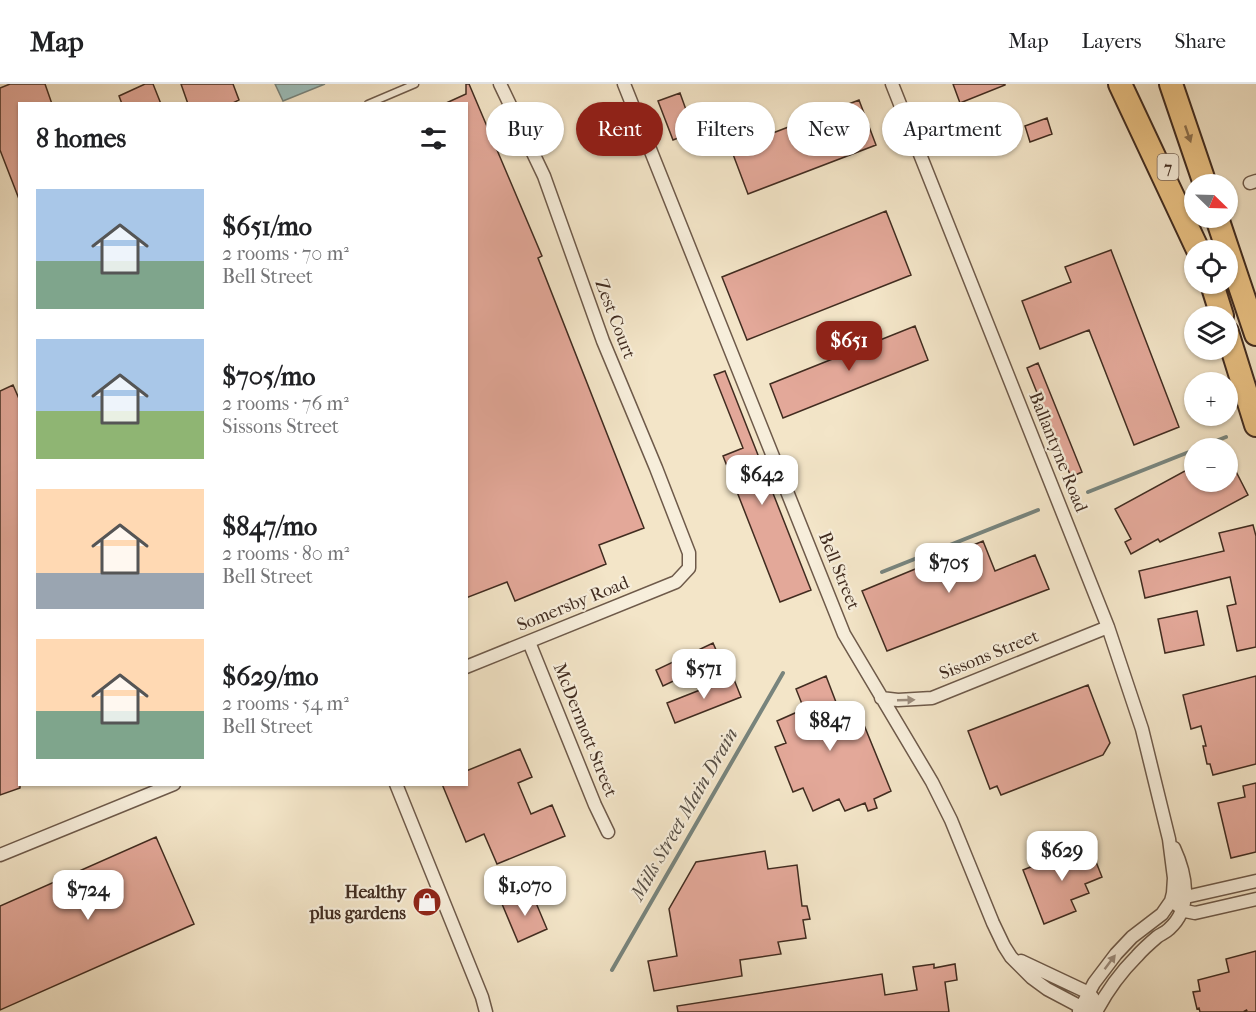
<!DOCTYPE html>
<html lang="en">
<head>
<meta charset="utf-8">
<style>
  :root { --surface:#fff; --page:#f2f2f2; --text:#202124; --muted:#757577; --line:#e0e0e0; --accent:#8f2418 }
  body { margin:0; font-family:"IM FELL French Canon",serif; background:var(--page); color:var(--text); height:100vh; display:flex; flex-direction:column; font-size:22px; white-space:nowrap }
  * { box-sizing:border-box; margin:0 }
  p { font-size:20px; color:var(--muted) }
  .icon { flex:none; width:33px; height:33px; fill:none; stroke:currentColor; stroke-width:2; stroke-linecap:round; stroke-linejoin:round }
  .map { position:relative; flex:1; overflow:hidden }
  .panel { position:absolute; left:18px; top:18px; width:450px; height:684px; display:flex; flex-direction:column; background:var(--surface); border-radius:0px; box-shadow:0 2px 4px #0004 }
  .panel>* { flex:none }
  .top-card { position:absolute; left:486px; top:18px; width:570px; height:54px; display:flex; gap:12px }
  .needle { width:39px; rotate:113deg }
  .fabs { position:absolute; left:1184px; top:90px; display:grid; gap:12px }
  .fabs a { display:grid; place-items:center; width:54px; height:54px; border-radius:50%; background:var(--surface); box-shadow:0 2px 4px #0004; font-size:30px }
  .price { position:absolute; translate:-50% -51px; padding:0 14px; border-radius:12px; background:#fff; color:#222; font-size:20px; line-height:39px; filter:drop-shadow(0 2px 3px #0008) }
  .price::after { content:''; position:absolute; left:50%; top:36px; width:18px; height:14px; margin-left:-9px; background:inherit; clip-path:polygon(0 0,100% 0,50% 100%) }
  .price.active { background:var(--accent); color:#fff }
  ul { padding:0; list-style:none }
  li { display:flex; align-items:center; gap:18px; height:150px; padding:0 18px }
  li span { display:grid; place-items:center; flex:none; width:168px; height:120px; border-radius:0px; color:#555 }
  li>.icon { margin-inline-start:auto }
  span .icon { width:72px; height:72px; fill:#fffc; stroke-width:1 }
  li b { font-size:26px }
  h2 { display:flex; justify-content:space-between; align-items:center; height:72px; padding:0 18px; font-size:26px }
  .pill { padding:0 21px; border-radius:27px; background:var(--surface); box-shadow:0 2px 4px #0004; font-size:21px; line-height:54px }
  .pill.active { background:var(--accent); color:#fff }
  header { display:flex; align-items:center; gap:36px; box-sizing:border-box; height:84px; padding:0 30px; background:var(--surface); border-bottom:2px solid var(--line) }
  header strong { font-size:28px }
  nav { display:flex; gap:33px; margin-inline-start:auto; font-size:21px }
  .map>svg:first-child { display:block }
  .water { fill:#9cbebb; stroke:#78847d; stroke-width:1.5 }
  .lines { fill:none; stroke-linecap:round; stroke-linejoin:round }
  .stream { stroke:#78847d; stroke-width:4 }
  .building { fill:#e3a899; stroke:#412c20; stroke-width:1.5 }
  .service-casing { stroke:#6e5a4a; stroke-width:9 }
  .minor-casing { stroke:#6e5a4a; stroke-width:15 }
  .motorway-casing { stroke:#412c20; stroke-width:26 }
  .service { stroke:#f7eedb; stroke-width:6 }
  .minor { stroke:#f7eedb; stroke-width:12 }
  .motorway { stroke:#eac284; stroke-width:22 }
  .rail { stroke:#412c20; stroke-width:4; stroke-dasharray:10 10; stroke-linecap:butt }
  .oneway { fill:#8d704d }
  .oneway2 { fill:#9c8d7e }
  .labels { text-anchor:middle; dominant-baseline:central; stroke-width:4.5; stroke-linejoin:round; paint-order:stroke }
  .shield { fill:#f7eedb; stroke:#786658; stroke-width:1.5 }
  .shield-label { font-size:16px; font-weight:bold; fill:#412c20 }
  .street-label { font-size:18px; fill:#412c20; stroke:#f7eedb }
  .poi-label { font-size:18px; font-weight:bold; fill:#412c20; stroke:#f7eedb; text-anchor:end }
  .water-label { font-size:20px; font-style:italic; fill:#585047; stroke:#f7eedb }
</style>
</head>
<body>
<header>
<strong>Map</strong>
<nav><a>Map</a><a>Layers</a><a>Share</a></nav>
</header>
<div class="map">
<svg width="1256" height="928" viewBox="0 0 1256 928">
  <rect width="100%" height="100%" fill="#f3e5c8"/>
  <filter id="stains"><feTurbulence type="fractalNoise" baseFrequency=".00333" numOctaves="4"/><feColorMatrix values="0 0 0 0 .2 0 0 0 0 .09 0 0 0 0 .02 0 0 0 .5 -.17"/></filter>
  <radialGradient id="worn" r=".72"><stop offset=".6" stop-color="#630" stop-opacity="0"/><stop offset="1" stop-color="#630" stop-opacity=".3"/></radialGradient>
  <path class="water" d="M 275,0 L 325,0 L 283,17 Z"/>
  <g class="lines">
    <path class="stream" d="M 1198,364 L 1226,353
      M 1088,408 L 1194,366
      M 882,488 L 1038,426
      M 612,886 L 783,589"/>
  </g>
  <path class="building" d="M 10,0 L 45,0 L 52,20 L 20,20 L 19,115 L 0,66 L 0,4 Z
    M 145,0 L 153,0 L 161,20 L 122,20 L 119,12 Z
    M 181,0 L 233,0 L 239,16 L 231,20 L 188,20 Z
    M 466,0 L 469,0 L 542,172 L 538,174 L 644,444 L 599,461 L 606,480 L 515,517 L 507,498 L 466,514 L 466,20 L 444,20 L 466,10 Z
    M 953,0 L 1005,0 L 1005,1 L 960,19 Z
    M 680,9 L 694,48 L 673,56 L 658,17 Z
    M 859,16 L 876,61 L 748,110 L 731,65 Z
    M 1047,34 L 1052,50 L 1030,58 L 1025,42 Z
    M 886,127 L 911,191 L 747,256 L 722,193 Z
    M 1111,166 L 1179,343 L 1134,361 L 1089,246 L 1040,265 L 1022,217 L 1071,198 L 1065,183 Z
    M 915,242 L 928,276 L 783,334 L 770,300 Z
    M 1038,279 L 1082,388 L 1071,393 L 1027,284 Z
    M 725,287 L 811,506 L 780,518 L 723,372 L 743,364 L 714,291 Z
    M 13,301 L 20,317 L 20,704 L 0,711 L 0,307 Z
    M 1227,370 L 1248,411 L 1160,458 L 1158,455 L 1131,470 L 1125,458 L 1131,455 L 1115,425 L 1194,382 L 1194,398 L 1227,398 Z
    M 1253,441 L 1256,452 L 1256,563 L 1237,567 L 1227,522 L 1236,520 L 1230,493 L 1145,514 L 1139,487 L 1224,467 L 1219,449 Z
    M 983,457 L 995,487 L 1035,471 L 1049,505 L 887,567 L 862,507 Z
    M 1197,527 L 1204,561 L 1165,569 L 1158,535 Z
    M 713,559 L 720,575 L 663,602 L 656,586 Z
    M 826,592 L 839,626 L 855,619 L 891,707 L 874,715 L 877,724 L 868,727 L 865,719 L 845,727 L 839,715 L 813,727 L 803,704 L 793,708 L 775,663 L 786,659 L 777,637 L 804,625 L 796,605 Z
    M 1256,592 L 1256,680 L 1213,691 L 1210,680 L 1207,680 L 1203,662 L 1206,662 L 1201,642 L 1191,645 L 1183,611 Z
    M 733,593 L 741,613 L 675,639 L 667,619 Z
    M 1088,601 L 1110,659 L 1103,671 L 1001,711 L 997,702 L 990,705 L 968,647 Z
    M 520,665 L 532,693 L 518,699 L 531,730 L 552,721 L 565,752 L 497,780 L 484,750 L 466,758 L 442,700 L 466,700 L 466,687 Z
    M 1256,699 L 1256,768 L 1231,774 L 1218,719 L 1245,713 L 1243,702 Z
    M 156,753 L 194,840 L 0,926 L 0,822 Z
    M 1089,760 L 1102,793 L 1085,800 L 1089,809 L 1071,816 L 1076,827 L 1044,840 L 1023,786 Z
    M 765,767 L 768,785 L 797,781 L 802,822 L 807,822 L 810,835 L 803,836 L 806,854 L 778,858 L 781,870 L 740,876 L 742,892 L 654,907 L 648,877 L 677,872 L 669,825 L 696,778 Z
    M 531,807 L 547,845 L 518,858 L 502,820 Z
    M 1256,867 L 1256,928 L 1200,928 L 1199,924 L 1197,925 L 1193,908 L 1200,907 L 1198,896 L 1229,888 L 1226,875 Z
    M 934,880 L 934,884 L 955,880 L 957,896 L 945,898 L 949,928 L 678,928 L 677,922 L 882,890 L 885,911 L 917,906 L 913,883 Z"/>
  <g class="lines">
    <g class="service-casing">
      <path id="service" d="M 368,20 L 415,0"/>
    </g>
    <g class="minor-casing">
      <path id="minor" d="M 624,0 L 844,550 L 932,698 L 951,736 L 993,839 L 1004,862 L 1011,873 L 1032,894 L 1047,905 L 1081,923 L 1099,922
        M 892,0 L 1108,543 L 1142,645 L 1169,755 L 1174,794 L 1173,809 L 1171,817 L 1162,830 L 1132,853 L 1116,870 L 1094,899 L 1079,927
        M 1250,99 L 1256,97
        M 529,558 L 595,721 L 608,748
        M 466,583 L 676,498 L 689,484 L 689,469 L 656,384 L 603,257 L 544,92 L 500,0
        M 881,614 L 898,616 L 932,614 L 1108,543
        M 396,700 L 482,913 L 486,928
        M 0,771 L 174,700
        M 1177,815 L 1256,797
        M 1177,821 L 1185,827 L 1195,829 L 1256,815
        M 1021,877 L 1089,909 L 1093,914
        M 1096,928 C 1107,907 1121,888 1137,872 C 1143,865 1150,859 1157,853 C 1161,850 1165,849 1169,845 C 1193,824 1186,790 1174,764"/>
    </g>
    <g class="motorway-casing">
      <path id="motorway" d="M 1120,0 L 1198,166
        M 1171,0 L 1205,100
        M 1217,134 L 1256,250
        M 1212,200 L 1222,232
        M 1227,248 L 1256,341"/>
    </g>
    <use href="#service" class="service"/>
    <use href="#minor" class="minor"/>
    <use href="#motorway" class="motorway"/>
    <path class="rail" d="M 1245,926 L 1246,928"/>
  </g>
  <defs><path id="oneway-solid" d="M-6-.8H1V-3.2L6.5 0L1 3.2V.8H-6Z" transform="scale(1.5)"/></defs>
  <use class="oneway" href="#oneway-solid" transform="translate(1188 50) rotate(71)"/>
  <g class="oneway2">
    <use href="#oneway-solid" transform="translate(906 616) rotate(-2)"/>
    <use href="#oneway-solid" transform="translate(1110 878) rotate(-53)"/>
  </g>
  <defs>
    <g id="shop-disc" transform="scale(1.5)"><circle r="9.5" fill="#8f2418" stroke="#f7eedb"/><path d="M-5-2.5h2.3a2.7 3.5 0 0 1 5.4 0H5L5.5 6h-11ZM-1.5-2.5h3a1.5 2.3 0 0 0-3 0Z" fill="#fff"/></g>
  </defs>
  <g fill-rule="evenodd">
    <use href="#shop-disc" x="427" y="818"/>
  </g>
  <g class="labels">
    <rect class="shield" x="1157.5" y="70" width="21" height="26" rx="4.5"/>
    <g class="shield-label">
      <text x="1168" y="83">7</text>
    </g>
    <g class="street-label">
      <text transform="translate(615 235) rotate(69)">Zest Court</text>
      <text transform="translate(1058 368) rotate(68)">Ballantyne Road</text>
      <text transform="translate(839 487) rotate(68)">Bell Street</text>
      <text transform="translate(573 520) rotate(-22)">Somersby Road</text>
      <text transform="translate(989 571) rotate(-22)">Sissons Street</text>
      <text transform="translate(585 646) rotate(68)">McDermott Street</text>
    </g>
    <g class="poi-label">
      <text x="406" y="808">Healthy<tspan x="406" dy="21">plus gardens</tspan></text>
    </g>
    <g class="water-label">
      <text transform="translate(684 730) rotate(-60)">Mills Street Main Drain</text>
    </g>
  </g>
  <rect width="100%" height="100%" filter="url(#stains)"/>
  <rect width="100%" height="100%" fill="url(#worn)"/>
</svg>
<div class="fabs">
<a><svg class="needle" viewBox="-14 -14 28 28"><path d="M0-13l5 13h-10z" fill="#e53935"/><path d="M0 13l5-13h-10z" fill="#757577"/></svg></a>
<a><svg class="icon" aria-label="locate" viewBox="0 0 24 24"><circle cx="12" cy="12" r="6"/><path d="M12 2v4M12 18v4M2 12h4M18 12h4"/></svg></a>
<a><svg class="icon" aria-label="layers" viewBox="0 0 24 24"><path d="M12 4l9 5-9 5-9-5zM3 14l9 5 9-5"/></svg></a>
<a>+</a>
<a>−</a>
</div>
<b class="price active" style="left:849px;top:288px">$651</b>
<b class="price" style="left:762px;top:422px">$642</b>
<b class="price" style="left:949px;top:510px">$705</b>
<b class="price" style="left:704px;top:616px">$571</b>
<b class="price" style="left:830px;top:668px">$847</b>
<b class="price" style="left:1062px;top:798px">$629</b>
<b class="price" style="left:525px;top:833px">$1,070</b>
<b class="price" style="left:88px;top:837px">$724</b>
<div class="top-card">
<a class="pill">Buy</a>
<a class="pill active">Rent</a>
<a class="pill">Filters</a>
<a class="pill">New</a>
<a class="pill">Apartment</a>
</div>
<section class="panel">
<h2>8 homes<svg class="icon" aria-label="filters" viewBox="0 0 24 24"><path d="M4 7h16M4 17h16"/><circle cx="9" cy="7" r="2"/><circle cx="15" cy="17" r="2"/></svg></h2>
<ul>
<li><span style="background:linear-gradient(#a9c7e8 60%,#7fa58c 0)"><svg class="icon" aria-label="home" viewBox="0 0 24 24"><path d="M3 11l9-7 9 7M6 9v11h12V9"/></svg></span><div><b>$651/mo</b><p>2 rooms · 70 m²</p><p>Bell Street</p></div></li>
<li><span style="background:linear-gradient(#a9c7e8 60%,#8fb573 0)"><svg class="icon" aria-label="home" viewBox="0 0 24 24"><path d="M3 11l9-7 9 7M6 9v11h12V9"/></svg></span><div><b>$705/mo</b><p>2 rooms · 76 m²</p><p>Sissons Street</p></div></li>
<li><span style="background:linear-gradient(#ffd9b3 70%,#9aa5b1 0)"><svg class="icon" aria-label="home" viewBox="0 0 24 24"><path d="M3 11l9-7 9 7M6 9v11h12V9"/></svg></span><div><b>$847/mo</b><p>2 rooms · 80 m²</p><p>Bell Street</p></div></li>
<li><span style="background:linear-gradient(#ffd9b3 60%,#7fa58c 0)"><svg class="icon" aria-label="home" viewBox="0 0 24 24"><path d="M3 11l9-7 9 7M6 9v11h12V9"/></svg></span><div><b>$629/mo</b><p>2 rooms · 54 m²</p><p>Bell Street</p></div></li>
</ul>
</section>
</div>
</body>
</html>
